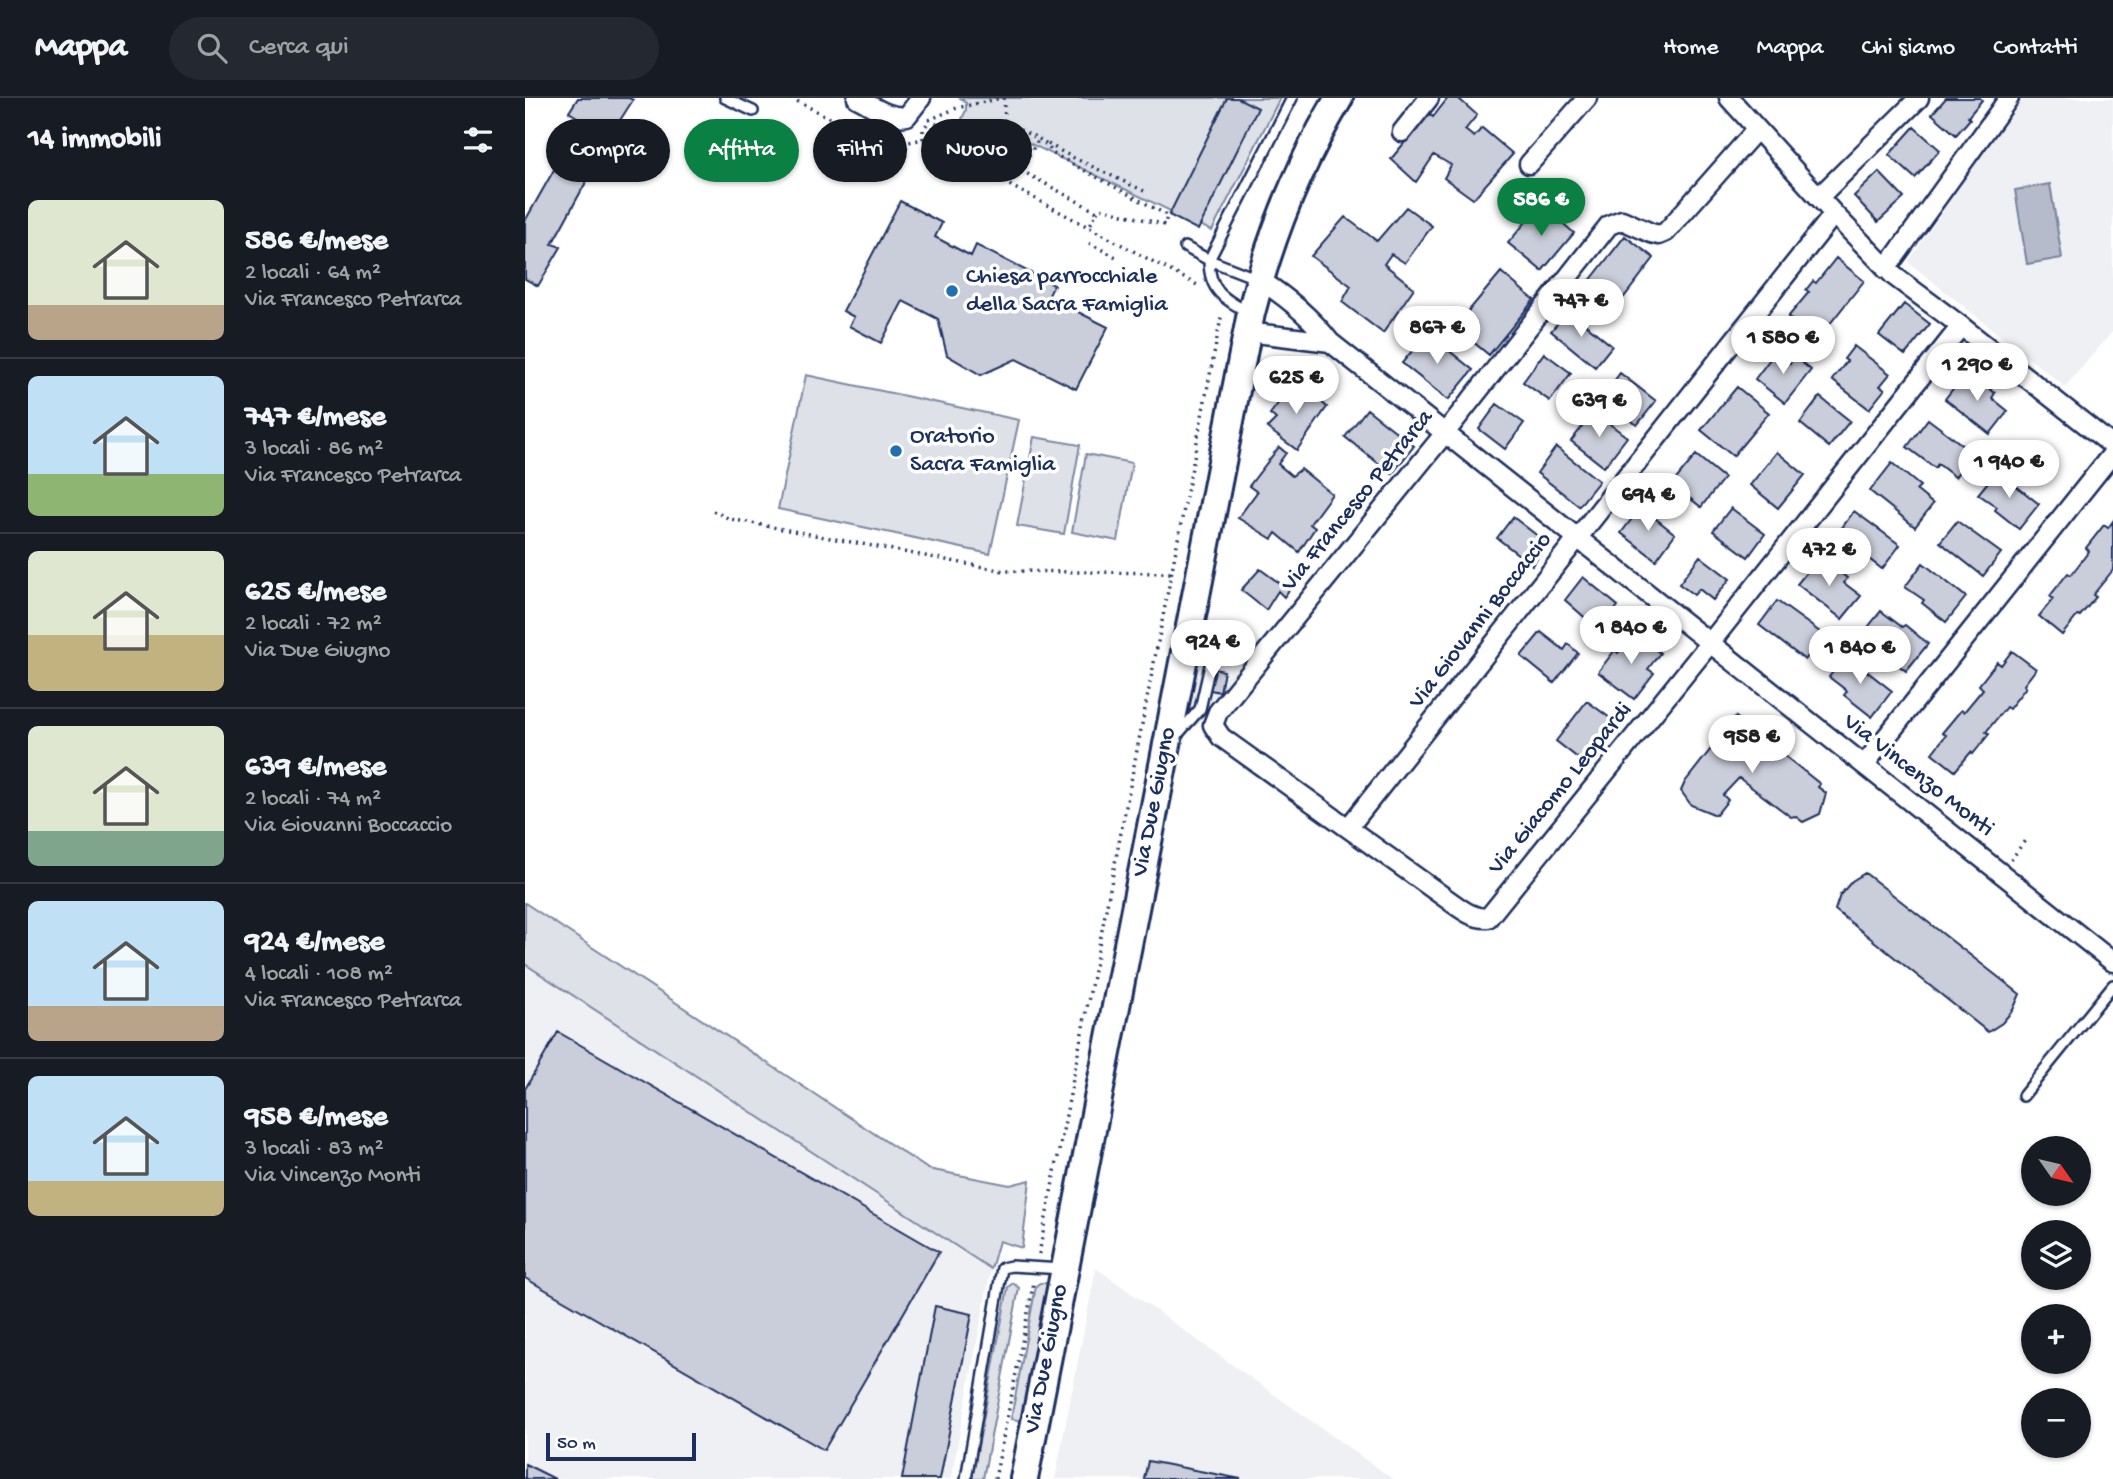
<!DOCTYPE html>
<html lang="it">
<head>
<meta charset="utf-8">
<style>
  :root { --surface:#171b24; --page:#242831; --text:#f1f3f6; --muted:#9ea1a6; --line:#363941; --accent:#0b8043 }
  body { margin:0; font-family:"Gochi Hand",sans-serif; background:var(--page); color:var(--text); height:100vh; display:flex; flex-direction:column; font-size:26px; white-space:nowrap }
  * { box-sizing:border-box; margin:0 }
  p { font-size:23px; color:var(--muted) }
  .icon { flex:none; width:38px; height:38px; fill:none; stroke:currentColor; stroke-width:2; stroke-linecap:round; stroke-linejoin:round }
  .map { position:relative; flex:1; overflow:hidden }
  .panel { display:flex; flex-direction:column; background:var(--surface); width:525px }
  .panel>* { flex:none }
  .hud { position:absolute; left:21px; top:21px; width:665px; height:63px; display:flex; gap:14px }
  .needle { width:46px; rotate:124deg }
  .fabs { position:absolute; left:1496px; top:1038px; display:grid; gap:14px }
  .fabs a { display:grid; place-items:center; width:70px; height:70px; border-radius:50%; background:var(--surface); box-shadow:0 2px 5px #0004; font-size:35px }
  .scale { position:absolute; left:21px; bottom:18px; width:150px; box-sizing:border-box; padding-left:7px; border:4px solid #1b2f5e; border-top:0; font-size:19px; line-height:24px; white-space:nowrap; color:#1b2f5e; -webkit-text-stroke:5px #fff; paint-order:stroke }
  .price { position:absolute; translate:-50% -60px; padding:0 16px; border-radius:24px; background:#fff; color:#222; font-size:23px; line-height:46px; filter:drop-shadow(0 2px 4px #0008) }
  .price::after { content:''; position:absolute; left:50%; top:42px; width:21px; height:16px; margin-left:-10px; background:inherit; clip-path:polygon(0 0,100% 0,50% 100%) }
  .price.on { background:var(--accent); color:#fff }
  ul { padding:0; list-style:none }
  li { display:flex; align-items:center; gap:21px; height:175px; padding:0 28px }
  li+li { border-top:2px solid var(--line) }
  li span { display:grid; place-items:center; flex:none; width:196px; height:140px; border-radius:10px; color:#555 }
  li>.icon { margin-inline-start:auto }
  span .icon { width:84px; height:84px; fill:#fffc; stroke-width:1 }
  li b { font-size:30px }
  h2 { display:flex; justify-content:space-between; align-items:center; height:84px; padding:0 28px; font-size:30px }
  .pill { padding:0 24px; border-radius:32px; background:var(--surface); box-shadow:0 2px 5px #0004; font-size:24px; line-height:63px }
  .pill.on { background:var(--accent); color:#fff }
  header { display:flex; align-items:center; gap:42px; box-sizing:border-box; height:98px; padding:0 35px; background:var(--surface); border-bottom:2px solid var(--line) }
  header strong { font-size:33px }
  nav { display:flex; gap:38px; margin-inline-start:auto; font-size:24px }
  .search { width:490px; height:63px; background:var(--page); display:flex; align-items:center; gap:18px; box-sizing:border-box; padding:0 24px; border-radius:38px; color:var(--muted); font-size:26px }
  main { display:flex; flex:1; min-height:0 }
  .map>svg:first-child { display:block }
  .built { fill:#eff0f4 }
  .green { fill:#dee1e7; stroke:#7c88a2; stroke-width:2 }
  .water { fill:#b5bbca; stroke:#77839f; stroke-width:2 }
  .building { fill:#caceda; stroke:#1b2f5e; stroke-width:2 }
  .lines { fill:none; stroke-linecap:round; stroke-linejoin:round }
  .service-casing { stroke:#1b2f5e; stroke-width:14 }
  .minor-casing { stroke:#1b2f5e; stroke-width:23 }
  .secondary-casing { stroke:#1b2f5e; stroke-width:32 }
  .path { stroke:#1b2f5e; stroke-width:3.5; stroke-dasharray:2 5; stroke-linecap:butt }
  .service { stroke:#fff; stroke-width:9 }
  .minor { stroke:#fff; stroke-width:18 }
  .secondary { stroke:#fff; stroke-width:26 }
  .poi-dot { fill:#1f6fb2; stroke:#fff; stroke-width:2.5 }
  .labels { text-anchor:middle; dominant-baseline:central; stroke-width:7; stroke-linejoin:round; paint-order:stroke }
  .poi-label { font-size:24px; fill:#1b2f5e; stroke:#fff; text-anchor:start }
  .street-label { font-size:24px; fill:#1b2f5e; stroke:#fff }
</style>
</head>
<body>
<header>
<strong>Mappa</strong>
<div class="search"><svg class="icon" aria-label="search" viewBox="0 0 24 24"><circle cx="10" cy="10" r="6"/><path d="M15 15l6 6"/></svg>Cerca qui</div>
<nav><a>Home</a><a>Mappa</a><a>Chi siamo</a><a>Contatti</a></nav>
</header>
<main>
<section class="panel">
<h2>14 immobili<svg class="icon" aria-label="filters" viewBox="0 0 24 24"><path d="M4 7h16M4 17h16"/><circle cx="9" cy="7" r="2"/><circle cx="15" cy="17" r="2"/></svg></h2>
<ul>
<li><span style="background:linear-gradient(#dfe7d0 75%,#b9a48a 0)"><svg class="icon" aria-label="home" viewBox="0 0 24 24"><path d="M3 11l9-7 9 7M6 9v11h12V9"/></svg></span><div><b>586 €/mese</b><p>2 locali · 64 m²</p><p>Via Francesco Petrarca</p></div></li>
<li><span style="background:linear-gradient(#bfe0f5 70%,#8fb573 0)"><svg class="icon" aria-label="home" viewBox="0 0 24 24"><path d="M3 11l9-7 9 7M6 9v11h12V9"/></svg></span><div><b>747 €/mese</b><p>3 locali · 86 m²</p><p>Via Francesco Petrarca</p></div></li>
<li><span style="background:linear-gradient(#dfe7d0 60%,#c2b280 0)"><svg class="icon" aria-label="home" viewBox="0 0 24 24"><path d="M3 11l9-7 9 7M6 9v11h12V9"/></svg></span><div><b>625 €/mese</b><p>2 locali · 72 m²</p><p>Via Due Giugno</p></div></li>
<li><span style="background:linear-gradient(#dfe7d0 75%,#7fa58c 0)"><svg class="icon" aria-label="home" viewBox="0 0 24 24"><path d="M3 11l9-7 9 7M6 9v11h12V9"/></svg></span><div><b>639 €/mese</b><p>2 locali · 74 m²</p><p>Via Giovanni Boccaccio</p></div></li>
<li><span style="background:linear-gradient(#bfe0f5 75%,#b9a48a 0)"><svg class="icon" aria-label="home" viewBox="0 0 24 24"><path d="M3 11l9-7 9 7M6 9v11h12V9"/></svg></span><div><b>924 €/mese</b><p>4 locali · 108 m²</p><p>Via Francesco Petrarca</p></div></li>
<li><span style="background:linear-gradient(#bfe0f5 75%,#c2b280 0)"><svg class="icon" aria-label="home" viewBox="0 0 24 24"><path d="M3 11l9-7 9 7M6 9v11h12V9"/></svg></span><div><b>958 €/mese</b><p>3 locali · 83 m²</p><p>Via Vincenzo Monti</p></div></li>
</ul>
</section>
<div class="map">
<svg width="1588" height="1381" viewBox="0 0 1588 1381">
  <rect width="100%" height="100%" fill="#fff"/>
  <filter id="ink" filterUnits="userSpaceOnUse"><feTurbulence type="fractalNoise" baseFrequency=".0143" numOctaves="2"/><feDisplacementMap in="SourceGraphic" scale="14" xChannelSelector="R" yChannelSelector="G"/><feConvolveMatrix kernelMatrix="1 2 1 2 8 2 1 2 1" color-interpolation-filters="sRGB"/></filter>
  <g filter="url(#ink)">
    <path class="built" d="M 1496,0 L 1588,0 L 1588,233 L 1540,289 L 1383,164 Z
      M 677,529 L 723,565 L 673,627 L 659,634 Z
      M 0,866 L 466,1171 L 426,1381 L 0,1381 Z
      M 571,1170 L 868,1381 L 530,1381 Z"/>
    <path class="green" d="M 435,0 L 755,0 L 687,133 L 471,29 L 463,39 L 437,21 L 441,12 L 441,5 Z
      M 281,277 L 494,322 L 465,456 L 253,411 Z
      M 509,339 L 555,347 L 539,436 L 492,428 Z
      M 561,356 L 607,365 L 593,443 L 547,434 Z
      M 0,805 L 403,1071 L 485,1087 L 505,1082 L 497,1150 L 474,1143 L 466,1171 L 0,866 Z
      M 488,1185 L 494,1190 L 458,1381 L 447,1381 L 483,1189 Z
      M 515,1185 L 520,1185 L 523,1189 L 523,1195 L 500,1323 L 486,1321 L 510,1193 L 512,1187 Z"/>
    <path class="water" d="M 1525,86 L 1537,160 L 1502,166 L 1490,92 Z"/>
    <path class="building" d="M 53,0 L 104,0 L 108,2 L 83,41 L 57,26 L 48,25 L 52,19 L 44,14 Z
      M 702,0 L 713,0 L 733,10 L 673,132 L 644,117 Z
      M 923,0 L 933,0 L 952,17 L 940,32 L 949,39 L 957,30 L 988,56 L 948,101 L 919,80 L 926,67 L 909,57 L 891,84 L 866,61 L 904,15 L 908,19 Z
      M 1421,0 L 1455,0 L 1457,2 L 1443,19 L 1445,21 L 1431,37 L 1407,16 Z
      M 1389,29 L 1415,52 L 1390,80 L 1364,57 Z
      M 52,31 L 81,48 L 27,146 L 36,149 L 13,188 L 0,181 L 0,123 Z
      M 1354,74 L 1379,100 L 1353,124 L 1329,98 Z
      M 375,103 L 417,125 L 410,139 L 446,158 L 451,147 L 529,187 L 523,199 L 583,229 L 551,291 L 491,261 L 456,277 L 422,257 L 413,221 L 378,203 L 356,245 L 324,228 L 329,219 L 318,213 Z
      M 1016,106 L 1049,135 L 1017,173 L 983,145 Z
      M 881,109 L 907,128 L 880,165 L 866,156 L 859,166 L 889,190 L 858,235 L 817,204 L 826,188 L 786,158 L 820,119 L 852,143 Z
      M 1100,138 L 1129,160 L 1093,207 L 1064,184 Z
      M 1311,160 L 1339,183 L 1292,242 L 1263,219 L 1284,194 L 1281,192 L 1288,183 L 1291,185 Z
      M 976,174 L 1009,202 L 964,257 L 930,229 Z
      M 1379,206 L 1405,226 L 1380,257 L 1354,237 Z
      M 1043,212 L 1087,248 L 1070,269 L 1026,233 Z
      M 902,235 L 948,272 L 923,302 L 877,265 Z
      M 1329,248 L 1365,276 L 1355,288 L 1360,291 L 1344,311 L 1307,282 L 1322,263 L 1319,261 Z
      M 1251,253 L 1265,265 L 1270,259 L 1286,272 L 1260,305 L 1230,281 Z
      M 1019,255 L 1046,275 L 1025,303 L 998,284 Z
      M 1442,273 L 1470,295 L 1467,300 L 1483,313 L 1465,336 L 1420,301 Z
      M 1095,275 L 1131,303 L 1112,327 L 1077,300 Z
      M 777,287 L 802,309 L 772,352 L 742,330 L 751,321 L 745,316 L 765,290 L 769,296 Z
      M 1212,289 L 1244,315 L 1208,358 L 1176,332 Z
      M 1295,299 L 1325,323 L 1304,349 L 1275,325 Z
      M 972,306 L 999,325 L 980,351 L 954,331 Z
      M 842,311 L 889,348 L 867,376 L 820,339 Z
      M 1069,314 L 1102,339 L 1079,369 L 1046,343 Z
      M 1403,321 L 1448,355 L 1430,379 L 1413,366 L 1410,370 L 1382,349 Z
      M 754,349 L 761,355 L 753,366 L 767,378 L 776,371 L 807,396 L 785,426 L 790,430 L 774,454 L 751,435 L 747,441 L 713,420 L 732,394 L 724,388 Z
      M 1031,349 L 1074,383 L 1054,408 L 1012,375 Z
      M 1252,354 L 1280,377 L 1253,410 L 1225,387 Z
      M 1171,357 L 1199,380 L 1176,409 L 1147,386 Z
      M 1367,365 L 1395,388 L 1391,392 L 1408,406 L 1390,429 L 1345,393 Z
      M 1472,373 L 1514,406 L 1494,431 L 1470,412 L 1472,409 L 1453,396 Z
      M 1116,409 L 1150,436 L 1131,462 L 1096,435 Z
      M 1206,410 L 1240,436 L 1223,459 L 1188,433 Z
      M 1329,413 L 1375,447 L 1357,471 L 1340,458 L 1337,463 L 1309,441 Z
      M 988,419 L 1023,446 L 1007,467 L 972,440 Z
      M 1432,423 L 1476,455 L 1458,478 L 1415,444 Z
      M 1588,423 L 1588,472 L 1568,497 L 1571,499 L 1555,518 L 1553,517 L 1537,537 L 1514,518 L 1528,501 L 1525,498 L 1543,475 L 1546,477 L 1564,453 L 1561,450 L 1579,427 L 1583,430 Z
      M 1175,458 L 1205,481 L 1188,502 L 1174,491 L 1169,497 L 1154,486 Z
      M 1295,458 L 1322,480 L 1319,485 L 1336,498 L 1317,521 L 1272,486 Z
      M 1398,465 L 1441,499 L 1421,524 L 1397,505 L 1399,502 L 1380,489 Z
      M 735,471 L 764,492 L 759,499 L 753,493 L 741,512 L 716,492 Z
      M 1058,479 L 1093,508 L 1074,532 L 1040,502 Z
      M 1252,503 L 1299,537 L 1280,562 L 1234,527 Z
      M 1356,513 L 1377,529 L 1380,527 L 1403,546 L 1381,573 L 1336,538 Z
      M 1016,534 L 1039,552 L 1043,546 L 1053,555 L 1029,585 L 996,558 Z
      M 1108,535 L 1135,555 L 1123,571 L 1129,575 L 1109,601 L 1073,574 L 1090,552 L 1093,555 Z
      M 1487,553 L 1511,571 L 1499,587 L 1501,589 L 1484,611 L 1481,609 L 1461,634 L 1464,636 L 1448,656 L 1446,654 L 1430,673 L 1407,655 L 1421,637 L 1417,635 L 1436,612 L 1439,614 L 1458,591 L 1454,587 L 1472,564 L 1476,567 Z
      M 1321,557 L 1367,593 L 1347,619 L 1319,597 L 1322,593 L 1304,579 Z
      M 680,569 L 699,573 L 695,594 L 676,590 Z
      M 1062,603 L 1089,623 L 1058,664 L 1031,643 Z
      M 1211,619 L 1295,686 L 1293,689 L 1301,695 L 1295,716 L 1278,724 L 1270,718 L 1266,719 L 1214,680 L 1198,697 L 1203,702 L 1191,717 L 1166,707 L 1156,693 L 1160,684 Z
      M 1340,775 L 1495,896 L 1488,912 L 1477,925 L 1463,934 L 1310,812 L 1315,797 L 1327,783 Z
      M 33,934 L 414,1154 L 299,1352 L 0,1180 L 0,991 Z
      M 410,1208 L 447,1216 L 415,1381 L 377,1381 Z
      M 623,1363 L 716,1381 L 619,1381 Z
      M 0,1366 L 30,1381 L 0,1381 Z"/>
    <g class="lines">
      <g class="service-casing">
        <path id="service" d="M 200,0 L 228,13
          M 660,149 L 684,162 L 767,0
          M 723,214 C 699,201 684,193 684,162 L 733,181
          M 652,637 L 675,611 L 686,563 L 665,544
          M 1498,998 L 1588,887
          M 441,1381 L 477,1170 L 486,1168 L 538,1171"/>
      </g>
      <g class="minor-casing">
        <path id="minor" d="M 332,0 C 348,8 364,21 382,18 L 396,0
          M 1204,0 L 1309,116 L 1369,178 L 1436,228 L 1588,348
          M 1232,31 L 1141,134 L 1134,137 L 1126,135 L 1097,122 L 1084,127 L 920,335 L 693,614 L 688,627 L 696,639 L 922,801 C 935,810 947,821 963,820 L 1185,545 L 1436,228
          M 877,34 L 904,0
          M 1004,66 L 1062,0
          M 1294,99 L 1394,0
          M 1361,171 L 1484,0
          M 735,182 C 760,198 786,219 805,244 L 1588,864
          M 722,234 L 805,244
          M 1339,667 L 1588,355
          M 823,730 L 1309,116"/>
      </g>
      <g class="secondary-casing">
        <path id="secondary" d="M 499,1381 L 726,215 C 745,139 774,67 814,0"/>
      </g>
      <path class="path" d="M 266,0 L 377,57 L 384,44 L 398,41 L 674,188
        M 479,0 L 480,26 C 496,34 519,38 527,55 L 642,117 L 640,127 L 575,110 L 572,114
        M 404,22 L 572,114 L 564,129
        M 404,22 L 432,10 L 476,0
        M 398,41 L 398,32 L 402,26
        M 523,46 L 545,58 L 619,93
        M 500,63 L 514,41
        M 564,145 L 591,159
        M 188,413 L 205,421 L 479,473 L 646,475
        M 1486,762 L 1501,741
        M 514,1156 L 697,215
        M 470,1381 L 509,1184"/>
      <use href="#service" class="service"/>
      <use href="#minor" class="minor"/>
      <use href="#secondary" class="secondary"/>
    </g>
  </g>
  <g class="poi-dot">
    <circle cx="427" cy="193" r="7"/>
    <circle cx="371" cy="353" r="7"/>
  </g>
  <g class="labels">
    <g class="poi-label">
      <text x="441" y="179">Chiesa parrocchiale<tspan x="441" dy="28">della Sacra Famiglia</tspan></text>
      <text x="385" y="339">Oratorio<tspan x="385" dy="28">Sacra Famiglia</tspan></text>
    </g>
    <g class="street-label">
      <text transform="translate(833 403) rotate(-51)">Via Francesco Petrarca</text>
      <text transform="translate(956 523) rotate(-52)">Via Giovanni Boccaccio</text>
      <text transform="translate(1393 678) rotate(38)">Via Vincenzo Monti</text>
      <text transform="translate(1036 691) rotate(-51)">Via Giacomo Leopardi</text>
      <text transform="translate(630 704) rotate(-79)">Via Due Giugno</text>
      <text transform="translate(522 1261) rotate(-79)">Via Due Giugno</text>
    </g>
  </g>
</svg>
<div class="fabs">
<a><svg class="needle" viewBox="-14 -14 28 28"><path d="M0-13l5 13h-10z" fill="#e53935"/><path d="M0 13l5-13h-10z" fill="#9ea1a6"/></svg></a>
<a><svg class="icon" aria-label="layers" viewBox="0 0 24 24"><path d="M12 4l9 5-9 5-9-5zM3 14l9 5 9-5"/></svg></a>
<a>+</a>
<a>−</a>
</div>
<div class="scale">50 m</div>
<b class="price on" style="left:1016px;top:140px">586 €</b>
<b class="price" style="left:1056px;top:241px">747 €</b>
<b class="price" style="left:912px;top:268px">867 €</b>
<b class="price" style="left:1258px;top:278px">1 580 €</b>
<b class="price" style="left:1452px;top:305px">1 290 €</b>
<b class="price" style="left:771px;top:318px">625 €</b>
<b class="price" style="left:1074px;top:341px">639 €</b>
<b class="price" style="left:1484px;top:402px">1 940 €</b>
<b class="price" style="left:1123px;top:435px">694 €</b>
<b class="price" style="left:1304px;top:490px">472 €</b>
<b class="price" style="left:1106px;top:568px">1 840 €</b>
<b class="price" style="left:688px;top:582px">924 €</b>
<b class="price" style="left:1335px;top:588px">1 840 €</b>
<b class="price" style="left:1227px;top:677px">958 €</b>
<div class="hud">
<a class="pill">Compra</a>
<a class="pill on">Affitta</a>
<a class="pill">Filtri</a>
<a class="pill">Nuovo</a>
</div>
</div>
</main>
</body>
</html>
